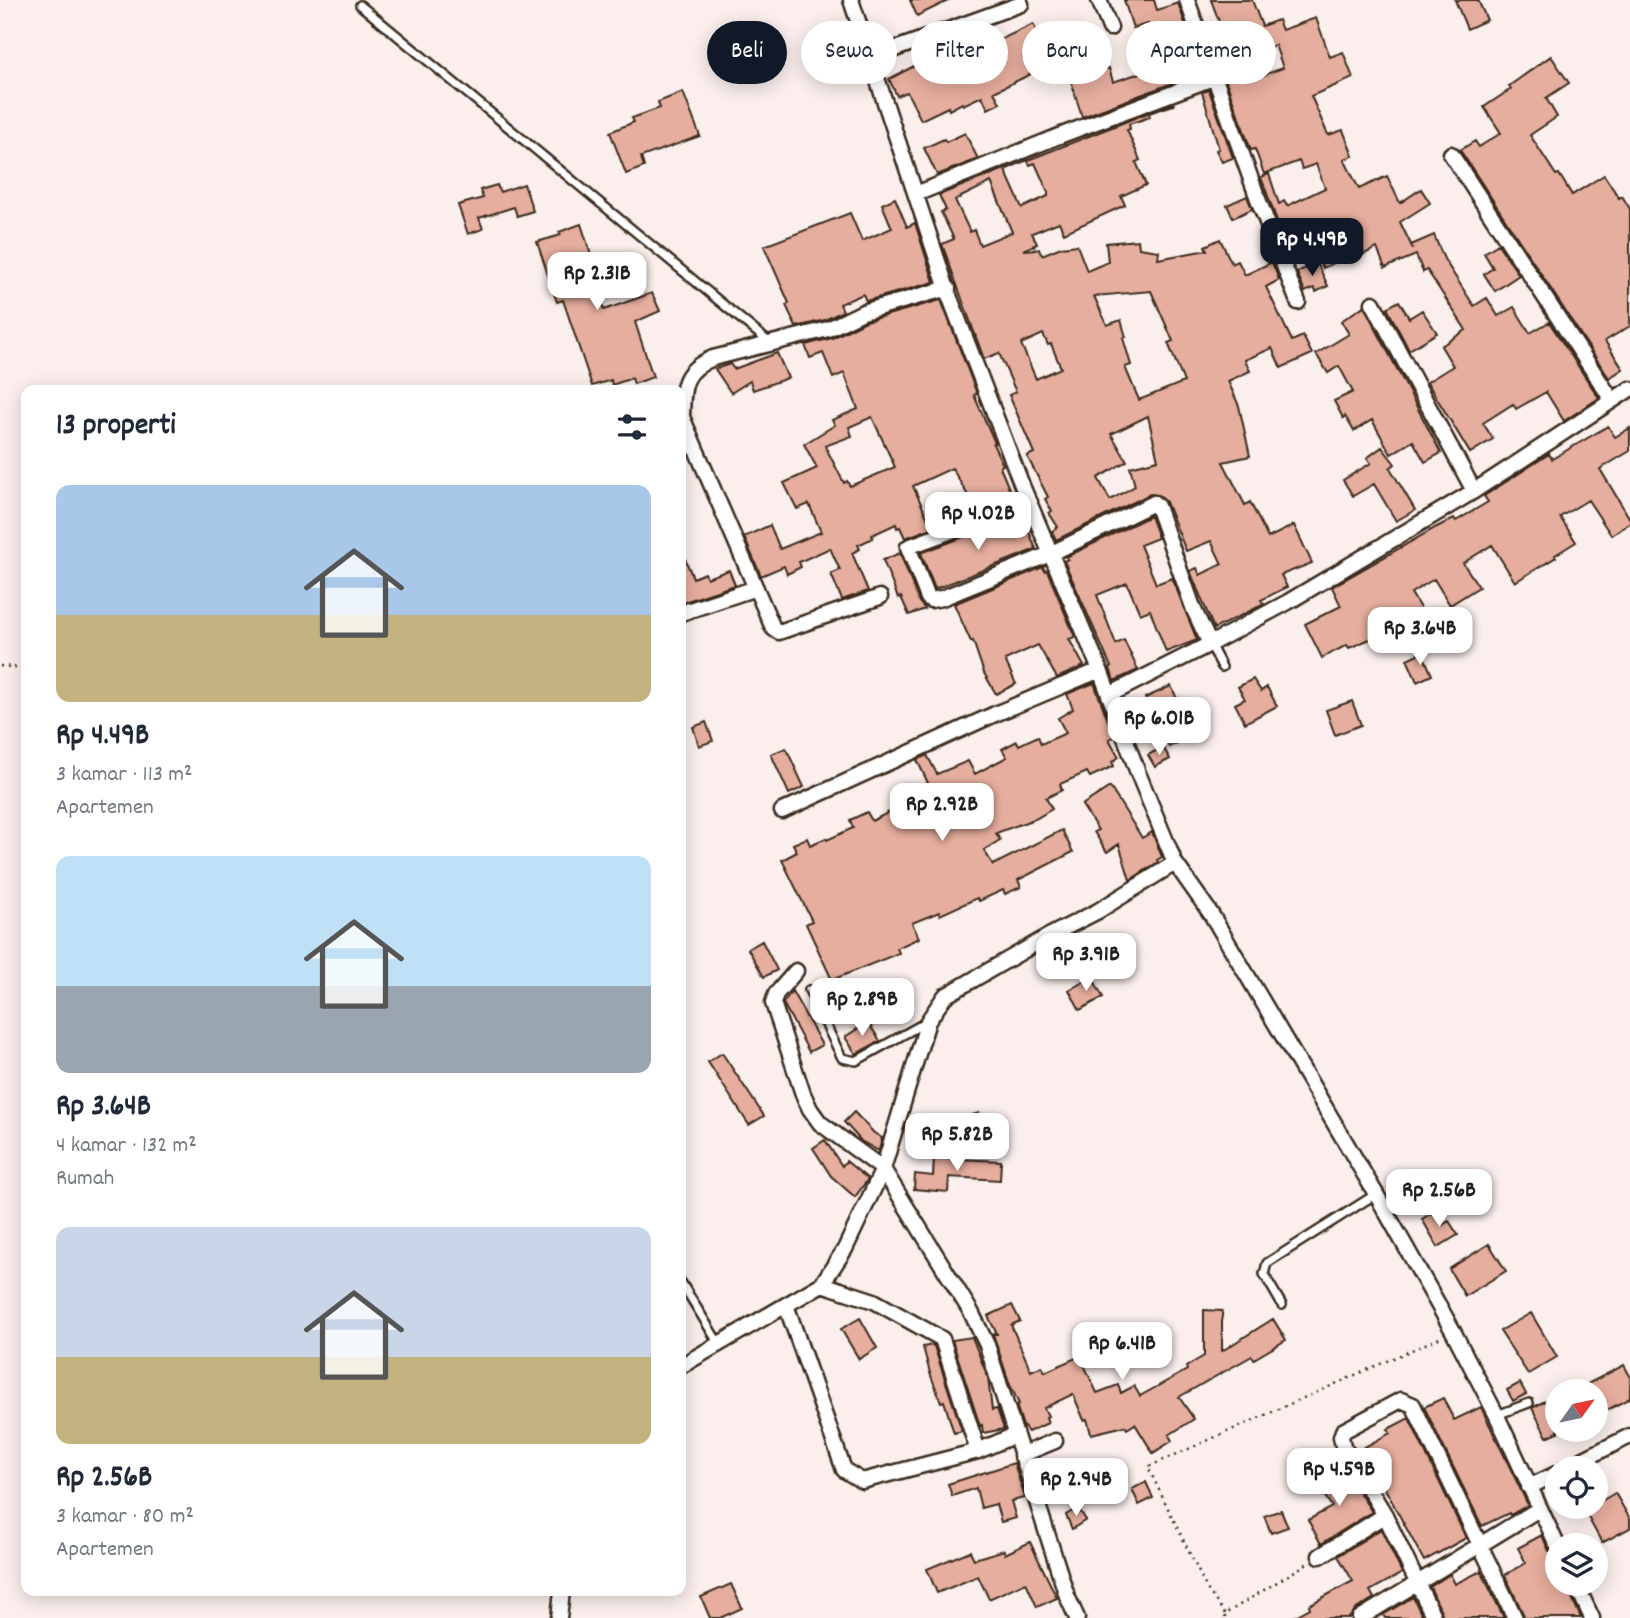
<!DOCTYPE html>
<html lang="id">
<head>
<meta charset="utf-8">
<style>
  :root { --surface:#fff; --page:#f6f6f7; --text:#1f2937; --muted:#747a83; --accent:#111827 }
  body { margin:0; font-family:Dekko,sans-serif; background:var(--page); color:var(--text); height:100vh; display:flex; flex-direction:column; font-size:26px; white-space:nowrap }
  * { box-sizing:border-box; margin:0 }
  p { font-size:23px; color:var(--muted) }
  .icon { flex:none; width:38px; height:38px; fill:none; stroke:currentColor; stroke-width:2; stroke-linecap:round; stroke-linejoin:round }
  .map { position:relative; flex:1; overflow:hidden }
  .panel { position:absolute; left:21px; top:385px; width:665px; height:1211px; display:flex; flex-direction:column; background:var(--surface); border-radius:14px; box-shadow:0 4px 18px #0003 }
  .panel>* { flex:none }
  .hud { position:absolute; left:707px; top:21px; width:665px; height:63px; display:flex; gap:14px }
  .needle { width:46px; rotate:57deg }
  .tools { position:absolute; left:1545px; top:1379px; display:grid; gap:14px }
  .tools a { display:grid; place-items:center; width:63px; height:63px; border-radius:50%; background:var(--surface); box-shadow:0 4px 18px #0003; font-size:35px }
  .price { position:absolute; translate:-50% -60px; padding:0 16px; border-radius:14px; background:#fff; color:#222; font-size:23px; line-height:46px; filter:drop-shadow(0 2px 4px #0008) }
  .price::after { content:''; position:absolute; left:50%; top:42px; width:21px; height:16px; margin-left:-10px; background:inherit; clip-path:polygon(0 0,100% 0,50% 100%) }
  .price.selected { background:var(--accent); color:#fff }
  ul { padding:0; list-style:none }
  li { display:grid; align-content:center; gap:14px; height:371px; padding:0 35px }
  li span { display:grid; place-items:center; height:217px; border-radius:14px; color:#555 }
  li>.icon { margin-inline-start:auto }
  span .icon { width:126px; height:126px; fill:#fffc; stroke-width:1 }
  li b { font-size:30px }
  h2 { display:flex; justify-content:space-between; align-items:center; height:84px; padding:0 35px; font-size:30px }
  .chip { padding:0 24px; border-radius:32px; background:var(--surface); box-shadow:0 4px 18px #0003; font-size:24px; line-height:63px }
  .chip.selected { background:var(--accent); color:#fff }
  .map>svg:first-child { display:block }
  .building { fill:#e6ae9e; stroke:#3b2a1e; stroke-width:2; fill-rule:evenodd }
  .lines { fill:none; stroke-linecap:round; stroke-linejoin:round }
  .lane-casing { stroke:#3b2a1e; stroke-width:12 }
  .street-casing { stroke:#3b2a1e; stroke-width:19 }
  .path { stroke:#3b2a1e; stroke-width:2.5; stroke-dasharray:2 5; stroke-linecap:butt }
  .lane { stroke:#fff; stroke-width:7 }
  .street { stroke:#fff; stroke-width:14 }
</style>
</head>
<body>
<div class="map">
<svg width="1630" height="1618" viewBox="0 0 1630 1618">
  <rect width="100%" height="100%" fill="#faefec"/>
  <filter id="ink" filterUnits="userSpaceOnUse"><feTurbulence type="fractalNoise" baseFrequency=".0143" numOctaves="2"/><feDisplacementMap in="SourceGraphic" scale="14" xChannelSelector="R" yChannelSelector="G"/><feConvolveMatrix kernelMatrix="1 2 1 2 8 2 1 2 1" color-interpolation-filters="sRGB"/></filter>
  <g filter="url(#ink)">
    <path class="building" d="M 910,0 L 950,0 L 917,16 Z
      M 1124,0 L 1154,0 L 1157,10 L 1178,3 L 1202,72 L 1082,117 L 1065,62 L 1081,57 L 1086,75 L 1109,68 L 1113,82 L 1152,69 L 1149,59 L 1158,56 L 1148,24 L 1133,28 Z
      M 1211,0 L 1252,0 L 1262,26 L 1278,20 L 1282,30 L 1316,18 L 1330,57 L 1343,52 L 1353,78 L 1311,96 L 1328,135 L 1343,130 L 1353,156 L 1344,159 L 1359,189 L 1387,176 L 1400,203 L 1421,189 L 1430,203 L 1400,222 L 1413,249 L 1411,245 L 1434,235 L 1444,259 L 1474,306 L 1487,298 L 1498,316 L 1514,307 L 1530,333 L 1549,322 L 1599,398 L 1564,421 L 1546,392 L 1516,409 L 1513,404 L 1483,423 L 1493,439 L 1470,453 L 1427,382 L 1453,366 L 1441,346 L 1466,330 L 1427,270 L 1423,272 L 1416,255 L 1385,268 L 1377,248 L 1358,257 L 1356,253 L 1323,268 L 1304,231 L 1284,240 L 1261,177 L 1269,174 L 1279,204 L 1284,201 L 1287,206 L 1325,188 L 1316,164 L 1302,169 L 1299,161 L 1264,174 L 1255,149 L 1251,150 L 1213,45 L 1226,40 ZM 1275,45 L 1283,68 L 1258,77 L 1249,55 Z
      M 1455,0 L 1478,0 L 1487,20 L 1467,29 Z
      M 1033,24 L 1044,46 L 1023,57 L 1031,74 L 994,92 L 1000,103 L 988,109 L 982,96 L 963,105 L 962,103 L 949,110 L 948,107 L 921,120 L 907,92 L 897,96 L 889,79 L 924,61 L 926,66 L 974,44 L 977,51 Z
      M 1551,56 L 1569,83 L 1546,98 L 1557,117 L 1530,135 L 1556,175 L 1559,174 L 1572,195 L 1604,175 L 1619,198 L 1622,196 L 1630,209 L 1630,326 L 1605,341 L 1623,369 L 1609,378 L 1460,150 L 1475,141 L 1479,147 L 1501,133 L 1484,107 L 1511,89 L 1509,86 Z
      M 1209,90 L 1233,158 L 1222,162 L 1216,150 L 1219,149 L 1202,92 Z
      M 683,92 L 700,136 L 641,157 L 644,167 L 626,174 L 610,132 L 634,122 L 632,118 L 660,108 L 658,102 Z
      M 1173,103 L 1174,105 L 1149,113 L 1150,117 L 1129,124 L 1130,129 L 1127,130 L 1140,160 L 1136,162 L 1146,185 L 1121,196 L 1125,205 L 1064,233 L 1059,222 L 1032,233 L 1037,244 L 1023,250 L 1039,249 L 1042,255 L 1061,247 L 1077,245 L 1087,271 L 1108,262 L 1106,243 L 1138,240 L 1139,248 L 1159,251 L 1158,259 L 1207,250 L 1205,246 L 1220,239 L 1232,264 L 1238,261 L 1245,275 L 1272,262 L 1279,280 L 1266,287 L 1292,341 L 1303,336 L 1312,354 L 1281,368 L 1272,348 L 1245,360 L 1250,371 L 1228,381 L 1239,406 L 1250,456 L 1223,462 L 1245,505 L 1250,502 L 1268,538 L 1294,525 L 1312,563 L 1281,575 L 1287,587 L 1261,600 L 1264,604 L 1214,629 L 1190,571 L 1197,568 L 1200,575 L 1222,564 L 1211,541 L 1186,551 L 1166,502 L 1160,496 L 1150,494 L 1056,540 L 1052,531 L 1058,527 L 1049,513 L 1052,511 L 1045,499 L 1048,497 L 1027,456 L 1034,453 L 1009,395 L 1016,392 L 999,353 L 984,359 L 942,244 L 954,239 L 941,212 L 946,210 L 939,195 ZM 1027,160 L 1030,165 L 1035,163 L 1048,192 L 1048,196 L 1022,208 L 1005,170 ZM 991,182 L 1012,232 L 980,245 L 974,230 L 970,232 L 955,200 ZM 1151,291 L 1173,341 L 1168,343 L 1184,382 L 1139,400 L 1125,367 L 1131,365 L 1123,338 L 1126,337 L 1121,320 L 1107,325 L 1094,296 ZM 1043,334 L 1048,345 L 1051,344 L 1061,368 L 1036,379 L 1021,344 ZM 1148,416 L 1158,460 L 1130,467 L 1135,486 L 1110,500 L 1098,478 L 1127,461 L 1111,434 Z
      M 965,133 L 978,159 L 937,175 L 924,148 L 944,139 L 946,142 Z
      M 524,184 L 533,211 L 517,216 L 514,207 L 479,218 L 483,229 L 468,234 L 458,205 L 483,198 L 480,190 L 497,185 L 500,192 Z
      M 1247,196 L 1252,209 L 1233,218 L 1227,205 Z
      M 895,198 L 907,227 L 915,223 L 934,282 L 866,301 L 863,294 L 840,304 L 843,311 L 825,320 L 796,327 L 786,305 L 789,303 L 764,246 L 850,213 L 862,241 L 892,228 L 882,204 Z
      M 581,224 L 601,286 L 597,287 L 604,310 L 652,293 L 660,311 L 635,322 L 653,377 L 634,384 L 632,378 L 612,385 L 611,380 L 592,386 L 563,300 L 557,302 L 537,242 L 561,235 L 559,232 Z
      M 1498,244 L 1519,275 L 1495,291 L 1484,274 L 1493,268 L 1484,253 Z
      M 1317,263 L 1328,286 L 1316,292 L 1314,288 L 1305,292 L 1297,272 Z
      M 941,300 L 977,394 L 974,395 L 995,443 L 993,444 L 1003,465 L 1000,467 L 1013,498 L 977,511 L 952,468 L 913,486 L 932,528 L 905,538 L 900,527 L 897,528 L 896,524 L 872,535 L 873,538 L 858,545 L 860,549 L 852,553 L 868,591 L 842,600 L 831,574 L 840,570 L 830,548 L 799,562 L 801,567 L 787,574 L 784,566 L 761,576 L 744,537 L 770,525 L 780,549 L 821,532 L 809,504 L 797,509 L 784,483 L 817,468 L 804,444 L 835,425 L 832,420 L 858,409 L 844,373 L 833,378 L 823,353 L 810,358 L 805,345 L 832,338 L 866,321 ZM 872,417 L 895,467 L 850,486 L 847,481 L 844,483 L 825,446 L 852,436 L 849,427 Z
      M 1399,301 L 1409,318 L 1422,310 L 1437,333 L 1409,350 L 1387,308 Z
      M 1364,306 L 1441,453 L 1425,462 L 1413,441 L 1391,454 L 1372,420 L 1354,431 L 1345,416 L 1343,418 L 1334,401 L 1353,392 L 1339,366 L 1328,373 L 1316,354 L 1349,334 L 1341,321 Z
      M 777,353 L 788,378 L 753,390 L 750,381 L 731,393 L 715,369 L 730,364 L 734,369 Z
      M 1608,426 L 1615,437 L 1630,428 L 1630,451 L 1600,469 L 1630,519 L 1630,523 L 1611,535 L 1588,500 L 1560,517 L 1576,542 L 1555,555 L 1556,557 L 1515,582 L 1492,545 L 1463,563 L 1479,587 L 1450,605 L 1434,579 L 1411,593 L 1423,613 L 1418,615 L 1428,638 L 1412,646 L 1401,622 L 1370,639 L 1349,648 L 1347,645 L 1322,658 L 1305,624 L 1341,606 L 1332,587 L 1435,528 L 1454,518 L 1456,521 L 1488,502 L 1484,496 L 1549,454 L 1552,459 Z
      M 1382,447 L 1395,464 L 1390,468 L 1415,510 L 1396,521 L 1374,484 L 1353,496 L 1343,480 L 1371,463 L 1367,458 Z
      M 1022,515 L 1036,549 L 935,589 L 921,553 Z
      M 1150,516 L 1158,538 L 1140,545 L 1156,584 L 1172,578 L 1197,640 L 1166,652 L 1150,610 L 1140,614 L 1127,583 L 1097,595 L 1116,644 L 1124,640 L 1138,670 L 1114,681 L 1110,668 L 1111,667 L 1064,561 L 1068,559 L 1066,557 Z
      M 681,549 L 693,578 L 705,573 L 707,578 L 729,570 L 735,585 L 681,603 Z
      M 900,553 L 919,602 L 925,609 L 909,615 L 901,597 L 898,598 L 883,560 Z
      M 1043,567 L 1045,571 L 1047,570 L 1075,637 L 1069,639 L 1084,666 L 1057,678 L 1038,645 L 1005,660 L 1016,684 L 996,694 L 984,673 L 973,641 L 971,642 L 954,604 Z
      M 1422,652 L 1432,675 L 1417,682 L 1407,659 Z
      M 1253,679 L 1261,691 L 1267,687 L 1277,706 L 1245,723 L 1235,704 L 1245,699 L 1238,687 Z
      M 1094,683 L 1114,737 L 1109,739 L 1119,757 L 1112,762 L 1114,766 L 1090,777 L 1087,772 L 1060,784 L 1062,790 L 1046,798 L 1052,809 L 1037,818 L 996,833 L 1000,840 L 984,850 L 993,865 L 1062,830 L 1073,852 L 1018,880 L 1021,887 L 1005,894 L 1003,890 L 979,901 L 977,898 L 940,915 L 939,912 L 912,923 L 919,938 L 897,948 L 899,953 L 832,980 L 806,924 L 812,921 L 782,860 L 797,852 L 793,844 L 807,838 L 810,845 L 826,838 L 827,840 L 853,828 L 850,820 L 867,812 L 872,821 L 909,802 L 906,793 L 928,783 L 917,760 L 927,755 L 937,774 L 968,761 L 975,774 L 1007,757 L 1002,749 L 1017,741 L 1019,745 L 1038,736 L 1041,744 L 1066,733 L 1058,718 L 1073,709 L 1067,694 Z
      M 1171,686 L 1194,735 L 1169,747 L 1145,698 Z
      M 1352,701 L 1361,725 L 1335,735 L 1326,710 Z
      M 706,722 L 713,741 L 699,746 L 693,727 Z
      M 1163,747 L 1170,759 L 1155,767 L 1148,755 Z
      M 786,748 L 804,787 L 789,794 L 771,754 Z
      M 1110,787 L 1142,838 L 1152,832 L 1162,857 L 1157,860 L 1158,862 L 1130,880 L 1119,844 L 1107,852 L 1094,832 L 1098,830 L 1082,805 Z
      M 762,941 L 777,970 L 764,977 L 748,949 Z
      M 1092,977 L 1103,997 L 1080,1010 L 1069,990 Z
      M 792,991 L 822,1045 L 809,1052 L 783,1003 Z
      M 868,1022 L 880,1041 L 856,1054 L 845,1037 Z
      M 722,1053 L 764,1116 L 749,1125 L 708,1062 Z
      M 854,1112 L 874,1133 L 882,1138 L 879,1151 L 861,1141 L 844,1122 Z
      M 979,1113 L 987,1140 L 946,1152 L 938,1126 Z
      M 825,1140 L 842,1166 L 846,1161 L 868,1179 L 855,1197 L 831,1176 L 813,1148 Z
      M 934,1158 L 1001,1161 L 1000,1180 L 949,1177 L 948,1192 L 914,1189 L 915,1174 L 933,1176 Z
      M 1435,1211 L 1442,1225 L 1449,1221 L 1458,1235 L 1438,1247 L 1422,1219 Z
      M 1489,1244 L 1506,1271 L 1465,1296 L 1449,1269 Z
      M 1012,1305 L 1020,1321 L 1011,1325 L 1031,1371 L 1042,1366 L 1045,1372 L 1080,1356 L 1097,1393 L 1118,1385 L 1121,1393 L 1134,1386 L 1140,1396 L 1187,1370 L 1186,1367 L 1204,1356 L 1204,1310 L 1222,1311 L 1222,1351 L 1273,1319 L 1286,1340 L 1254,1359 L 1252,1356 L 1179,1397 L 1194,1419 L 1169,1435 L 1172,1441 L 1153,1453 L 1135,1424 L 1127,1429 L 1125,1426 L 1091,1434 L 1087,1419 L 1084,1420 L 1073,1394 L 1044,1408 L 1048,1416 L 1046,1417 L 1048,1423 L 1028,1432 L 1023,1426 L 1016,1405 L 1019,1404 L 1010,1385 L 993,1334 L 997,1334 L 988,1316 Z
      M 1531,1313 L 1557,1357 L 1528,1374 L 1500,1331 Z
      M 860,1318 L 877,1348 L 859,1359 L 841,1329 Z
      M 972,1337 L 988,1378 L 992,1410 L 997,1409 L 1004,1429 L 983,1433 L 982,1425 L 980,1426 L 952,1340 Z
      M 932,1345 L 934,1346 L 962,1431 L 954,1433 L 944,1401 L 941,1402 L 930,1373 L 923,1347 Z
      M 1624,1365 L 1630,1376 L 1630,1398 L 1596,1416 L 1596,1391 L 1574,1391 Z
      M 1520,1383 L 1526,1394 L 1513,1401 L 1507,1390 Z
      M 1558,1394 L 1558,1432 L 1547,1437 L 1532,1408 Z
      M 1443,1398 L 1454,1420 L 1481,1407 L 1528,1505 L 1510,1515 L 1509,1513 L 1482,1526 L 1424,1407 Z
      M 1409,1418 L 1466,1538 L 1424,1561 L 1363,1448 L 1390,1433 L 1388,1429 Z
      M 1014,1463 L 1025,1498 L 1011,1501 L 1016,1518 L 1001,1522 L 996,1504 L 981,1508 L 976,1488 L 952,1496 L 948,1484 Z
      M 1063,1471 L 1069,1491 L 1053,1495 L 1047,1476 Z
      M 1345,1471 L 1372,1512 L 1321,1544 L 1308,1520 L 1332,1507 L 1319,1487 Z
      M 1146,1482 L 1153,1498 L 1139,1505 L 1132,1489 Z
      M 1615,1493 L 1630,1519 L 1630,1528 L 1602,1543 L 1584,1510 L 1596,1507 L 1596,1504 Z
      M 1078,1508 L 1086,1520 L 1072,1529 L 1066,1515 Z
      M 1281,1510 L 1288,1527 L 1271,1533 L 1264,1516 Z
      M 1381,1529 L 1402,1573 L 1370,1591 L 1374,1598 L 1355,1610 L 1349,1618 L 1292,1618 L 1310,1608 L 1309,1605 L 1353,1581 L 1338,1556 Z
      M 1542,1535 L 1549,1551 L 1558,1560 L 1558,1584 L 1566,1584 L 1581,1618 L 1525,1618 L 1505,1575 L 1526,1563 L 1518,1548 Z
      M 1030,1542 L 1057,1598 L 1037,1607 L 1026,1582 L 989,1599 L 978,1576 L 937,1593 L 927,1569 L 970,1551 L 974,1559 L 1004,1550 L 1005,1554 Z
      M 1481,1571 L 1504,1618 L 1444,1618 L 1430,1587 L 1450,1574 L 1455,1584 Z
      M 731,1584 L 742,1608 L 720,1618 L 710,1618 L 701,1597 Z
      M 1413,1597 L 1423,1618 L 1385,1618 L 1383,1615 Z"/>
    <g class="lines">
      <g class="lane-casing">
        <path id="lane" d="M 360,5 L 770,343
          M 1210,644 L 1222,667
          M 809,990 L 842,1058 L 856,1061 L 928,1021
          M 681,1282 L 719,1344
          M 1282,1305 L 1264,1274 L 1267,1263 L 1376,1194
          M 1497,1415 L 1529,1403"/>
      </g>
      <g class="street-casing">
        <path id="street" d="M 851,0 L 950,298 L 1023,488 L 1100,670 L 1138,773 L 1175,863 L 1211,914 L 1376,1194 L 1453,1331 L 1497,1416 L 1558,1547
          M 1099,0 L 1110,28
          M 1187,0 L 1258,199 L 1298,302
          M 870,58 L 1021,4
          M 1451,154 L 1612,400
          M 916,194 L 1059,136 L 1213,78
          M 1373,303 L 1474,491
          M 1030,502 L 908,547 L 928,598 L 931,600 L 942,598 L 1050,554 L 1154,503 L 1157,506 L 1194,610 L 1210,644
          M 880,597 L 779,632 L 773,628 L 682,417 C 683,386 682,371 713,358 L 828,329 L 863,312 L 948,288
          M 681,613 L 756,588
          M 1109,695 L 1210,644 L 1288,602 L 1474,491 L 1630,389
          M 782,811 L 995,714 L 1100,670
          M 796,971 L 776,994 L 773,1003 L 803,1094 L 810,1109 L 820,1123 L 883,1169 L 971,1312 L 987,1345 L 1067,1596 L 1077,1618
          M 822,1284 L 874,1301 L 942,1339 L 978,1451 L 1015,1435
          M 786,1305 L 844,1470 L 862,1481 L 978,1451
          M 681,1366 L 822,1284 L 845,1249 L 883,1169 L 928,1021 L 945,996 L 1047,937 L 1098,911 L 1175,863
          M 1021,1455 L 1055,1441
          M 1566,1468 L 1630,1436
          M 1529,1487 L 1558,1473
          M 1320,1556 L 1385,1515
          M 1576,1584 L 1592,1618
          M 559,1618 L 562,1591
          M 1360,1618 L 1539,1509
          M 1434,1618 L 1385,1515 L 1343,1446 L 1341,1437 L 1343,1431 L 1401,1400 L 1413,1405 L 1515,1618"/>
      </g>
      <path class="path" d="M 0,666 L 26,668
        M 1225,1614 L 1207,1589 L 1148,1467 L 1441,1337
        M 1225,1618 L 1225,1614 L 1308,1563"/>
      <use href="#lane" class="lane"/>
      <use href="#street" class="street"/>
    </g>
  </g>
</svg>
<div class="tools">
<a><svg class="needle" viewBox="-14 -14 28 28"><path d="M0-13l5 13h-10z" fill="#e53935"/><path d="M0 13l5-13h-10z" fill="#747a83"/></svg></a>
<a><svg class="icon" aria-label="locate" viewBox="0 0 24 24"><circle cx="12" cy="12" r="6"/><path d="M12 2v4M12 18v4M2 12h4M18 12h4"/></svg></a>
<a><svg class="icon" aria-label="layers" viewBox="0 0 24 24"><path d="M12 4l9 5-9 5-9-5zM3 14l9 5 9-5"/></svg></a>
</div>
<b class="price selected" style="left:1312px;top:278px">Rp 4.49B</b>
<b class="price" style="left:597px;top:312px">Rp 2.31B</b>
<b class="price" style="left:978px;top:552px">Rp 4.02B</b>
<b class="price" style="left:1420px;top:667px">Rp 3.64B</b>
<b class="price" style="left:1159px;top:757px">Rp 6.01B</b>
<b class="price" style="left:942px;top:843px">Rp 2.92B</b>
<b class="price" style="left:1086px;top:993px">Rp 3.91B</b>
<b class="price" style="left:862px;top:1038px">Rp 2.89B</b>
<b class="price" style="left:957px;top:1173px">Rp 5.82B</b>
<b class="price" style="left:1439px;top:1229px">Rp 2.56B</b>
<b class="price" style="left:1122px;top:1382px">Rp 6.41B</b>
<b class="price" style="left:1339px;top:1508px">Rp 4.59B</b>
<b class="price" style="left:1076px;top:1518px">Rp 2.94B</b>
<div class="hud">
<a class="chip selected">Beli</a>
<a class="chip">Sewa</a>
<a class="chip">Filter</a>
<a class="chip">Baru</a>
<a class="chip">Apartemen</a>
</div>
<section class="panel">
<h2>13 properti<svg class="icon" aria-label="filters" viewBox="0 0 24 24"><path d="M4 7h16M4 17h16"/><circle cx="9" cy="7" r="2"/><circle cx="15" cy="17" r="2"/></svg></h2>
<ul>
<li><span style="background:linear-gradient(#a9c7e8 60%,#c2b280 0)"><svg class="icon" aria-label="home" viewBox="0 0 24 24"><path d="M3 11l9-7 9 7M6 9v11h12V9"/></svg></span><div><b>Rp 4.49B</b><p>3 kamar · 113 m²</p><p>Apartemen</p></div></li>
<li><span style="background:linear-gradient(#bfe0f5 60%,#9aa5b1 0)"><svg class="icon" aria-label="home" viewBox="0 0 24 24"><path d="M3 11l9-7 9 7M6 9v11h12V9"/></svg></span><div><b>Rp 3.64B</b><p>4 kamar · 132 m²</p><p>Rumah</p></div></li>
<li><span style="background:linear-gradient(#c9d6e8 60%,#c2b280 0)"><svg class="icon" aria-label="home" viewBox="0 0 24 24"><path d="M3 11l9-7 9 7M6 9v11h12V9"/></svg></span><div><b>Rp 2.56B</b><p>3 kamar · 80 m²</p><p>Apartemen</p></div></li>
</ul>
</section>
</div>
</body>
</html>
